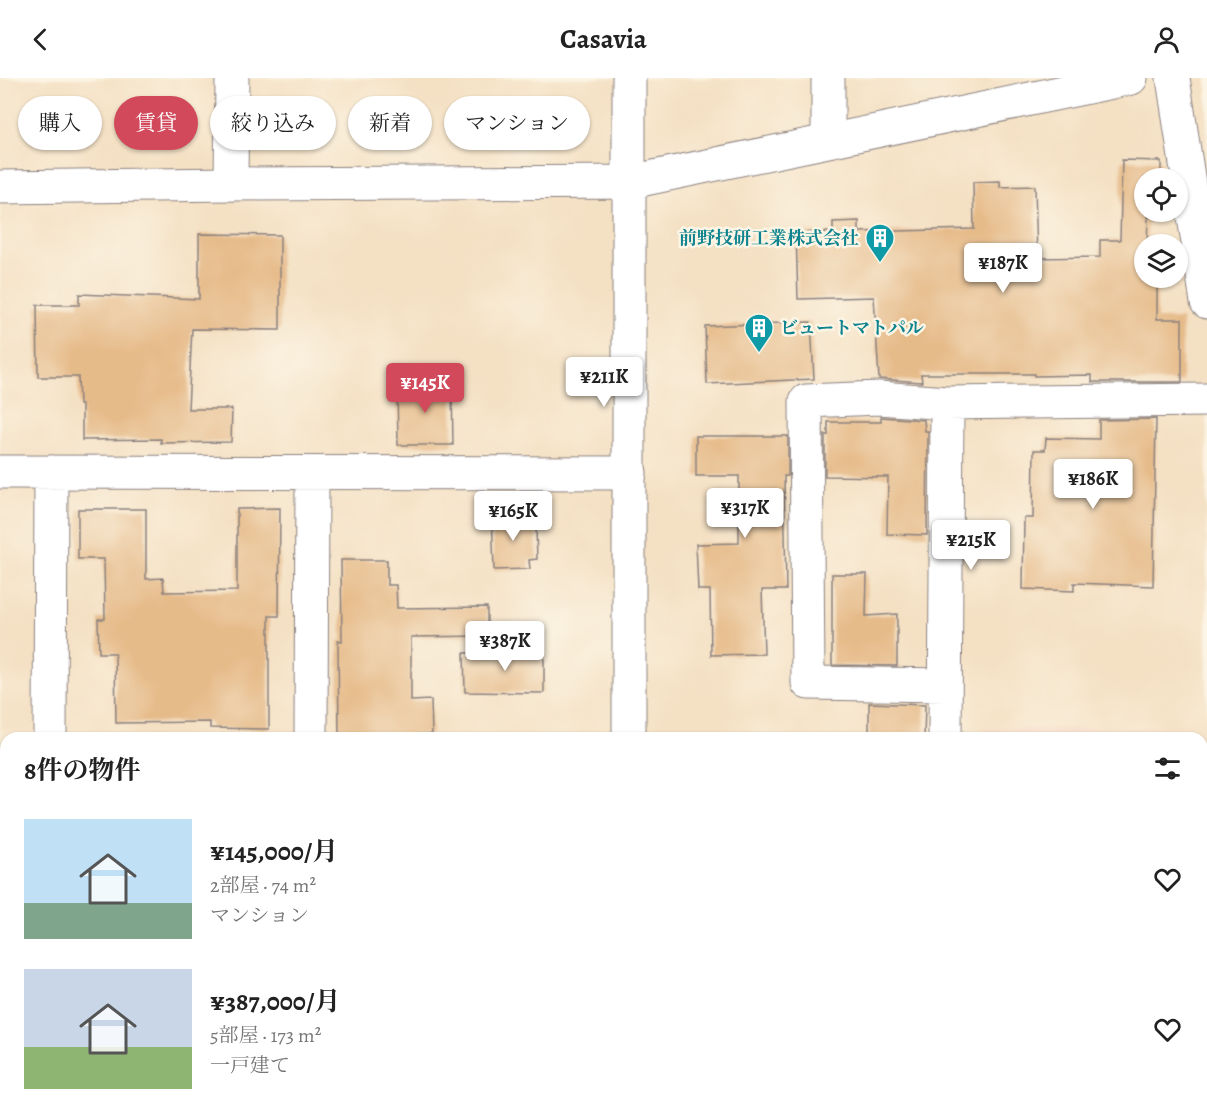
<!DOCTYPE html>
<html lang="ja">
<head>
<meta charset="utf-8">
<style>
  :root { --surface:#fff; --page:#f6f6f6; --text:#222; --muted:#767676; --accent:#d1495b }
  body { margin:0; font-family:Alegreya,"Noto Serif JP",serif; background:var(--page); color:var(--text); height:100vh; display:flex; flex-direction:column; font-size:22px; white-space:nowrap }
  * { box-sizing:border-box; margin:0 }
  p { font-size:20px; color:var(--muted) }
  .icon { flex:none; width:33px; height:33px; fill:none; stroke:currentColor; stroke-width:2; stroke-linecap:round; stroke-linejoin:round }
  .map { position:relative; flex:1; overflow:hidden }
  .drawer { position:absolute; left:0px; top:654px; width:1208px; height:384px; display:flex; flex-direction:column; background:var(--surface); border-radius:18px 18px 0 0; box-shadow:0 2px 4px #0004 }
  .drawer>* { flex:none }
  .top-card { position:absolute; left:18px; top:18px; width:600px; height:54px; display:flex; gap:12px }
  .tools { position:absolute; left:1134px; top:90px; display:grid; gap:12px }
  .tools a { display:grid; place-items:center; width:54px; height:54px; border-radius:50%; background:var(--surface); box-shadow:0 2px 4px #0004; font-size:30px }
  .price { position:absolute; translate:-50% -51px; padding:0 14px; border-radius:6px; background:#fff; color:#222; font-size:20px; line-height:39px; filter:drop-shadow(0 2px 3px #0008) }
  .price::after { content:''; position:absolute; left:50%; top:36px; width:18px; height:14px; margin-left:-9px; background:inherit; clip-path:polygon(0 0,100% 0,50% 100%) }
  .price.active { background:var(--accent); color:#fff }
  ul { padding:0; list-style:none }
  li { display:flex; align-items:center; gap:18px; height:150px; padding:0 24px }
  li span { display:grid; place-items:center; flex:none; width:168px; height:120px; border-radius:0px; color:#555 }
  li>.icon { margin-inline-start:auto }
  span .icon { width:72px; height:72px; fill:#fffc; stroke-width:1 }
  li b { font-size:26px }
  h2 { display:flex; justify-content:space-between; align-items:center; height:72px; padding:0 24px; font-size:26px }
  .chip { padding:0 21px; border-radius:27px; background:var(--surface); box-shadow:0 2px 4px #0004; font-size:21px; line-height:54px }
  .chip.active { background:var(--accent); color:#fff }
  header { display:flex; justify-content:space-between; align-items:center; height:78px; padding:0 24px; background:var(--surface); font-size:27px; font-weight:700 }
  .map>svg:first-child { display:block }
  .built { fill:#f5d3c1 }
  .building { fill:#e6bb8a }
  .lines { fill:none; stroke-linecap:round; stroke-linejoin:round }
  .street-casing { stroke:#8b817f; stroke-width:35 }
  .secondary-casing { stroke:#8b817f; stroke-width:35 }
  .street { stroke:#fff; stroke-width:33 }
  .secondary { stroke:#fff; stroke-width:33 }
  .labels { text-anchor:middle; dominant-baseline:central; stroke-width:5; stroke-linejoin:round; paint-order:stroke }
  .culture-label { font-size:18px; font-weight:bold; fill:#0d838f; stroke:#fcf5e5; text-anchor:end }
</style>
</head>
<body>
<header><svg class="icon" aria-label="back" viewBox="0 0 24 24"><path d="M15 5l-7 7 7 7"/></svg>Casavia<svg class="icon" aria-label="person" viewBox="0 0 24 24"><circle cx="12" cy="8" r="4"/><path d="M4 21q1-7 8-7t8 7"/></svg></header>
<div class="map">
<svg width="1207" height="1038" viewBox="0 0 1207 1038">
  <rect width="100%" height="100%" fill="#fcf5e5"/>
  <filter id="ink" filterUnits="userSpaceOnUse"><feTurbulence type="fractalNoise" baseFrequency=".0167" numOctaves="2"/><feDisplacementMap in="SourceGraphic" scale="12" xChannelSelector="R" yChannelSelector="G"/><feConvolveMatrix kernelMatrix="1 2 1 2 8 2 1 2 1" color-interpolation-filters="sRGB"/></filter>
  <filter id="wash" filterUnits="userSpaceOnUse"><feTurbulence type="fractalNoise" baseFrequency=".008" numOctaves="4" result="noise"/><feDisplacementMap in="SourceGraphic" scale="24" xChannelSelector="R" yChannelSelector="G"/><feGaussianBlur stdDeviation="1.35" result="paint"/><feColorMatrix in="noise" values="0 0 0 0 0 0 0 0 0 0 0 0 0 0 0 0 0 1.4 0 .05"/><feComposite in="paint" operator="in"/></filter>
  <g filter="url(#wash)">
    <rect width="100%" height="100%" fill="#f4e0c3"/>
    <path class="built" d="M 1191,650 L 1190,660 L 984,660 L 983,651 Z"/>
    <g id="blocks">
      <path class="building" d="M 1122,82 L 1161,83 L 1161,100 L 1144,100 L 1144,134 L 1160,134 L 1160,139 L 1148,139 L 1147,166 L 1144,166 L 1144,200 L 1157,200 L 1157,241 L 1182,241 L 1182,304 L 1092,304 L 1092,297 L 1034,298 L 1034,296 L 921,296 L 922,304 L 879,301 L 874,219 L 798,221 L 796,155 L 833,154 L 833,144 L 859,143 L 859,154 L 974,151 L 973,104 L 1000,103 L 1000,109 L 1035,108 L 1037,180 L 1100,179 L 1100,162 L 1120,162 Z
        M 199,156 L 280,157 L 280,252 L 192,251 L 188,331 L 232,331 L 231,364 L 161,365 L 161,361 L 82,362 L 82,327 L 79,327 L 78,299 L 38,299 L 37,227 L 79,227 L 79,216 L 199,221 Z
        M 811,244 L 814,301 L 707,306 L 705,248 Z
        M 397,305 L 452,305 L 453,367 L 398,367 Z
        M 881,339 L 924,342 L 925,353 L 928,353 L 927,457 L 887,456 L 888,399 L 825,398 L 825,357 L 828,357 L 828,344 L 881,344 Z
        M 1156,341 L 1153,508 L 1074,505 L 1074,513 L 1023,511 L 1024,440 L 1033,440 L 1034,372 L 1045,372 L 1046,360 L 1099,361 L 1099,342 Z
        M 696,358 L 788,358 L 788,398 L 784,398 L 786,512 L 762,512 L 764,576 L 711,577 L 710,512 L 698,512 L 696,466 L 739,465 L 739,398 L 696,398 Z
        M 280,430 L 279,538 L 269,538 L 269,651 L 210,650 L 210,644 L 116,645 L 115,575 L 99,575 L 98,541 L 105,541 L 104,481 L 78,481 L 78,431 L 146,431 L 146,501 L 163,500 L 164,514 L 237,513 L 237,431 Z
        M 524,433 L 525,451 L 536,451 L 537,481 L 529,482 L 530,491 L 494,492 L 492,435 Z
        M 341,482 L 387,482 L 387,507 L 396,507 L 397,530 L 487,529 L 487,558 L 411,559 L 411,623 L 431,622 L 432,656 L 379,658 L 379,660 L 339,660 L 338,563 L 342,563 Z
        M 832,496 L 867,496 L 866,538 L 897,536 L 897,588 L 832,587 Z
        M 544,574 L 544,615 L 465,614 L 464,575 Z
        M 869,625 L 925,627 L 924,660 L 869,660 Z"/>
    </g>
  </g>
  <g filter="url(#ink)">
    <use href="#blocks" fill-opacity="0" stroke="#8b817f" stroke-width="1.5"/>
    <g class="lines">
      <g class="street-casing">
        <path id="street" d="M 1173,0 L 1207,224
          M 828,62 L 828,0
          M 231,106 L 232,0
          M 0,394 L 630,395
          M 945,607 L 808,605 L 806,323 L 879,320 L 947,325 L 1207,322
          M 50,660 L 51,394
          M 311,660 L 312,395
          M 945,660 L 947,325
          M 50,1038 L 50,1032
          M 310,1038 L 310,1032
          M 943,1038 L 943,1032"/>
      </g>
      <g class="secondary-casing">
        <path id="secondary" d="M 629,0 L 629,660
          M 0,109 L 231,106 L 630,104 L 1131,0
          M 629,1038 L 629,1032"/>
      </g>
      <use href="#street" class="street"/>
      <use href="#secondary" class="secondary"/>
    </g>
  </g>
  <defs>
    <g id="building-pin" transform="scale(1.5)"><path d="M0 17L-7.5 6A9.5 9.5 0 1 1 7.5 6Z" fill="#0f9aa8" stroke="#fcf5e5"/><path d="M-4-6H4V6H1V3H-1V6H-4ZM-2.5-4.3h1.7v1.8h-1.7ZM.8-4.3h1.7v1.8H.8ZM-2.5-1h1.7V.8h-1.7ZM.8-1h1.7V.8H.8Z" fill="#fff"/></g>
  </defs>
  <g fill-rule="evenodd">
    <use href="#building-pin" x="880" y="160"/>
    <use href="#building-pin" x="759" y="250"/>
  </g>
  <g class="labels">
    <g class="culture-label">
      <text x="859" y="160">前野技研工業株式会社</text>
      <text x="780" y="250" text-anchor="start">ビュートマトパル</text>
    </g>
  </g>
</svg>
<div class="tools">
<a><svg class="icon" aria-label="locate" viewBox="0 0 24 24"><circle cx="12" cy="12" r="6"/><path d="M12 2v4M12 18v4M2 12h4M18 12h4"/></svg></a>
<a><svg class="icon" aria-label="layers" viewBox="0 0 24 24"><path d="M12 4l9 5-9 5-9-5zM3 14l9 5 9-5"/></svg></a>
</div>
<b class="price" style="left:1003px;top:216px">¥187K</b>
<b class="price" style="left:604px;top:330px">¥211K</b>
<b class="price active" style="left:425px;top:336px">¥145K</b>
<b class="price" style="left:1093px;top:432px">¥186K</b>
<b class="price" style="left:745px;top:461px">¥317K</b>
<b class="price" style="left:513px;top:464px">¥165K</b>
<b class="price" style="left:971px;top:493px">¥215K</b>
<b class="price" style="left:505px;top:594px">¥387K</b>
<div class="top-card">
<a class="chip">購入</a>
<a class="chip active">賃貸</a>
<a class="chip">絞り込み</a>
<a class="chip">新着</a>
<a class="chip">マンション</a>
</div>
<section class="drawer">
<h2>8件の物件<svg class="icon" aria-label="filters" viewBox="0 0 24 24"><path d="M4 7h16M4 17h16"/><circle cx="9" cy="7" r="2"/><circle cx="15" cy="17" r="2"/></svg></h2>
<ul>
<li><span style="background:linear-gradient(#bfe0f5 70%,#7fa58c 0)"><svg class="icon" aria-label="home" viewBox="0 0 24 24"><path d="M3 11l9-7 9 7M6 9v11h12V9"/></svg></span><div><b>¥145,000/月</b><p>2部屋 · 74 m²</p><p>マンション</p></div><svg class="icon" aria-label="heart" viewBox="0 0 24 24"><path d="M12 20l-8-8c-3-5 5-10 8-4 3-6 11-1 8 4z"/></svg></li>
<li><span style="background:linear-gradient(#c9d6e8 65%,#8fb573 0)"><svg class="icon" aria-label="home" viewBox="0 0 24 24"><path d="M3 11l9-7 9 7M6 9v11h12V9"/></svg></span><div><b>¥387,000/月</b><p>5部屋 · 173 m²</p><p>一戸建て</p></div><svg class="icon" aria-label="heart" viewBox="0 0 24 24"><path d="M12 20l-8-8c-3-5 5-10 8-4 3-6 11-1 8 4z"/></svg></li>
</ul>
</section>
</div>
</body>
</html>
